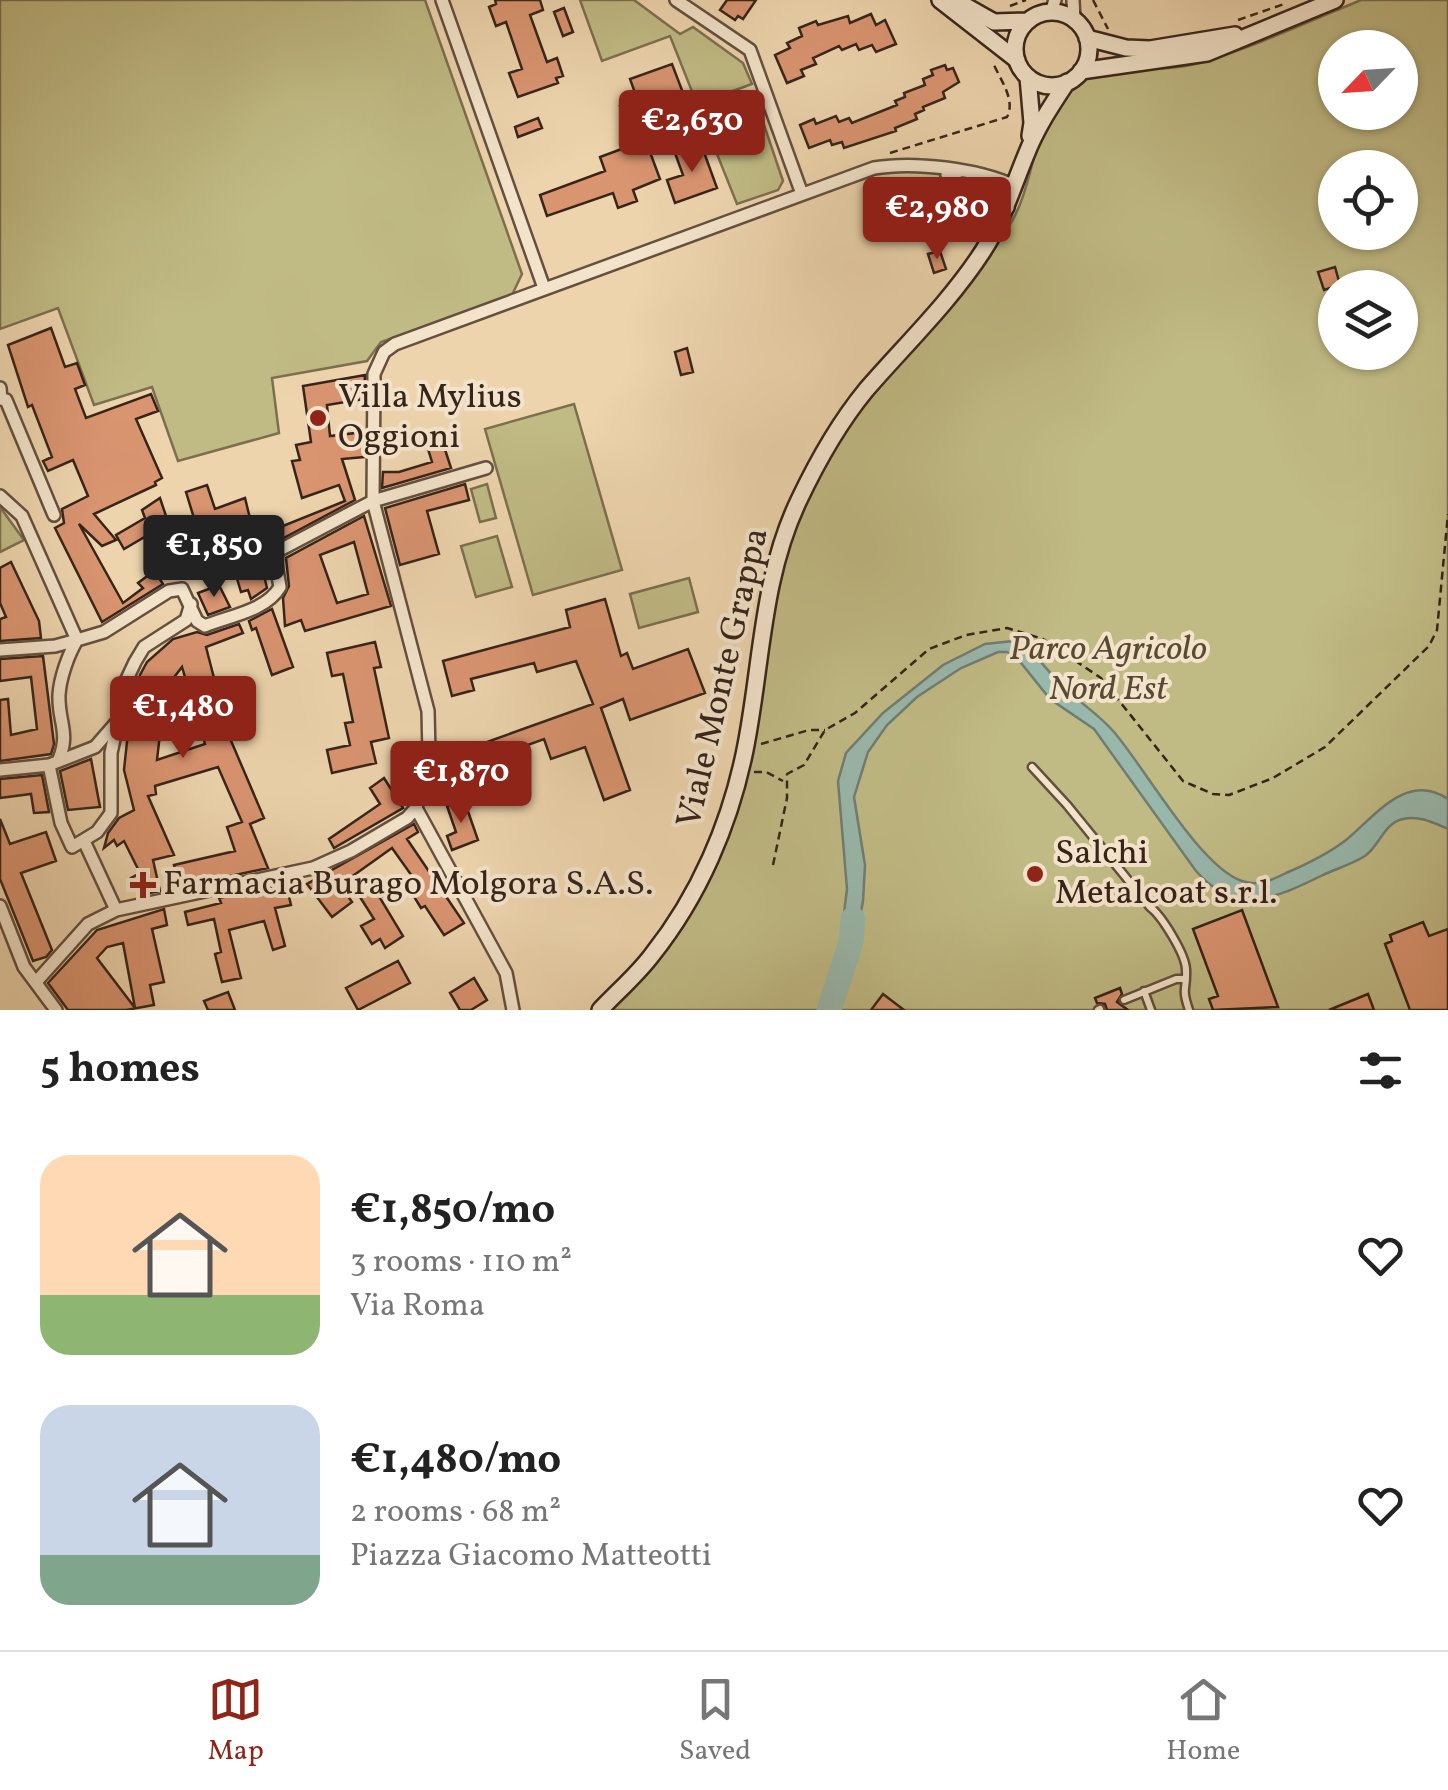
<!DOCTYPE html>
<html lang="en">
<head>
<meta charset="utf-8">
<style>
  :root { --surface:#fff; --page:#f6f6f6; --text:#222; --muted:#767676; --line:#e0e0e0; --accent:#8f2418 }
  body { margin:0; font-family:Vollkorn,serif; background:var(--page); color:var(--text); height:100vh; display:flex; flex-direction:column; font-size:38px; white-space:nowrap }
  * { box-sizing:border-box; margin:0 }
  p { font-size:32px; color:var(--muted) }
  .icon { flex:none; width:55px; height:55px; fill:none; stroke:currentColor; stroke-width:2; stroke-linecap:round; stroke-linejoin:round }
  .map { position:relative; height:1010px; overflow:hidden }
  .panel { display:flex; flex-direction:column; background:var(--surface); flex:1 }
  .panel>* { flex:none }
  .needle { width:65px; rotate:245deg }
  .buttons { position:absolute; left:1318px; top:30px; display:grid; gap:20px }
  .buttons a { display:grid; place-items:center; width:100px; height:100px; border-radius:50%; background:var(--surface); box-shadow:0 2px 8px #0004; font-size:50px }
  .price { position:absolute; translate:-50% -85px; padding:0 22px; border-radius:10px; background:var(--accent); color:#fff; font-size:32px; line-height:65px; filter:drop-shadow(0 2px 5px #0008) }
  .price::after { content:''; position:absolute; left:50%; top:60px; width:30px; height:22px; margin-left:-15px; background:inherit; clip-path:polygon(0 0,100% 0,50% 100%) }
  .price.active { background:#222; color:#fff }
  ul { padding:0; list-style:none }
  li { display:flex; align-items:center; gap:30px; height:250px; padding:0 40px }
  li span { display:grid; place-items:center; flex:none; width:280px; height:200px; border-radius:30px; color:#555 }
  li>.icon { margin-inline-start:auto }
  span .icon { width:120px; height:120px; fill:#fffc; stroke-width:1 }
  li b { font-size:42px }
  h2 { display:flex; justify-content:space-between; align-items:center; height:120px; padding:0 40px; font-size:42px }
  .tab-bar { display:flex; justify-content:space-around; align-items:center; height:140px; border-top:2px solid var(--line); background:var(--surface); font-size:28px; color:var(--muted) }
  .tab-bar a { display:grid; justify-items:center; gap:5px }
  .tab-bar .active { color:var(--accent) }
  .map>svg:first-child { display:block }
  .green { fill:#c0ba84; stroke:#7c6f4f; stroke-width:2.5; fill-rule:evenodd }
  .water { fill:#99b8ac; stroke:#727d72; stroke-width:2.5 }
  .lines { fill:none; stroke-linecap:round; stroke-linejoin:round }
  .river { stroke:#99b8ac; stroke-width:25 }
  .building { fill:#d99470; stroke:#37241a; stroke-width:2.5; fill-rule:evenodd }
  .lane-casing { stroke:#64503f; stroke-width:11 }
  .street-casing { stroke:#64503f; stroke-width:16 }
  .secondary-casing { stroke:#37241a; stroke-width:20 }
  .path { stroke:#37241a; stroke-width:2.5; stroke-dasharray:8 5; stroke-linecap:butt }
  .lane { stroke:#f3e3ca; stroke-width:6 }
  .street { stroke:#f3e3ca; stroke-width:11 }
  .secondary { stroke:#f3e3ca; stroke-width:15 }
  .poi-dot { fill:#8f2418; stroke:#f3e3ca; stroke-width:4 }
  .labels { text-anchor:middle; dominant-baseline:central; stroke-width:8; stroke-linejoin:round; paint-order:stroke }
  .poi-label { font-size:35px; fill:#37241a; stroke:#f3e3ca; text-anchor:start }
  .park-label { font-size:35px; font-style:italic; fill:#594a34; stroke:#f3e3ca }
  .street-label { font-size:35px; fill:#37241a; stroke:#f3e3ca }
</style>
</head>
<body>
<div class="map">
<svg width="1448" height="1010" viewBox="0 0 1448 1010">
  <rect width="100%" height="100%" fill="#edd4ad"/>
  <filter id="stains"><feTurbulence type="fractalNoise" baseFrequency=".002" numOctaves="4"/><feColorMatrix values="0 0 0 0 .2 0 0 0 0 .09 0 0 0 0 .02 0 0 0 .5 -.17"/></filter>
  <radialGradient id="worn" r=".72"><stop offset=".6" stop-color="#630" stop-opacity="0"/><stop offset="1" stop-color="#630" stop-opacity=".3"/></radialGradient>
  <path class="green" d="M 0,0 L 425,0 L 522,274 L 512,295 L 381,342 L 367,361 L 272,378 L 279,433 L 178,461 L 152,387 L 94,405 L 58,308 L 0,329 Z
    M 580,0 L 634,0 L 680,34 L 693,27 L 743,63 L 752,84 L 697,104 L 670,36 L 602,61 Z
    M 1361,0 L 1448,0 L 1448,1010 L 612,1010 C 691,937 743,823 757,718 C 767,646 773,572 803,505 C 852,392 952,325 1012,221 C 1036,180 1033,113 1074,86 C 1111,61 1158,75 1199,63 C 1254,47 1308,22 1361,0 ZM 1335,48 L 1400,48 L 1400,112 L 1335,112 ZM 1335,168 L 1400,168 L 1400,232 L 1335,232 ZM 1335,288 L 1400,288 L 1400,352 L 1335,352 Z
    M 762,119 L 783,181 L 778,190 L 737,204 L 711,139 Z
    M 574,404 L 622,570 L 533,595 L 485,429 Z
    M 487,484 L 496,518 L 480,522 L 471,489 Z
    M 0,507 L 24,540 L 0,552 Z
    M 497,536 L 512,587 L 476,597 L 461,546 Z
    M 689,578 L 698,612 L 639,628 L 630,594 Z"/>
  <path class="water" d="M 1013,641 C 1032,646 1044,668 1058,681 C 1075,700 1098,713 1114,732 C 1145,768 1200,867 1242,881 C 1258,887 1272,880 1286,873 C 1307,864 1328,854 1346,840 C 1375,816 1407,771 1448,799 L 1448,829 C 1434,823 1419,815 1403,819 C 1384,823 1380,845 1365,856 C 1352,864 1336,869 1323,875 C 1276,898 1236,917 1196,871 L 1094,729 L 1050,699 L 1017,658 L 1007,652 L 998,652 L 961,668 L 917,697 L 887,725 L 868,752 L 854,797 L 865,865 L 863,901 L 854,950 L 840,946 L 847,889 L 838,781 L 846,753 L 883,713 L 943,665 L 985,644 Z"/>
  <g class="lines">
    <path class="river" d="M 829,1010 L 851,942 L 853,919"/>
  </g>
  <path class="building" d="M 495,0 L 540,0 L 543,10 L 530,15 L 547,62 L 557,58 L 563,76 L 556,78 L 558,83 L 518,97 L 509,73 L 522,69 L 506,22 L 496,26 L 489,7 L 496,4 Z
    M 727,0 L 756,0 L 743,19 L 738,16 L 735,20 L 720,10 Z
    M 564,8 L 573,32 L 563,36 L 554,12 Z
    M 871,14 L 876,25 L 885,20 L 896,44 L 876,52 L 872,45 L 859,50 L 856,44 L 842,50 L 839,46 L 813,58 L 816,64 L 801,70 L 804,76 L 787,83 L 775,55 L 790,48 L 787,43 L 802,36 L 799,28 L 816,21 L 818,25 L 848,16 L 850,23 Z
    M 672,64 L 688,106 L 661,116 L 653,96 L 638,101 L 630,79 Z
    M 945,65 L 947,70 L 953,68 L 959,82 L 943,92 L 945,98 L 923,107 L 924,110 L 915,114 L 917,119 L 895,128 L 896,131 L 844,148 L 842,142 L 832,145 L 830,140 L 809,148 L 800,125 L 814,119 L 816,124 L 836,116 L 839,122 L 849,118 L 852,123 L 897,105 L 895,101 L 905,97 L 904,93 L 925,85 L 923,79 L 933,75 L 931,70 Z
    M 631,101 L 660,179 L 633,190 L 637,201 L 618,208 L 613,193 L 547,216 L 540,195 L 605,171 L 600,157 L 635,144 L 620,106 Z
    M 538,118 L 542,128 L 518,137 L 515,127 Z
    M 701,144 L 717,188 L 675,203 L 667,180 L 683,175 L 675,153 Z
    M 940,251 L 946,269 L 934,273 L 928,254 Z
    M 1335,267 L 1340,285 L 1324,290 L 1318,272 Z
    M 51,328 L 65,367 L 77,363 L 85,385 L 75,389 L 86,418 L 151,394 L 158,411 L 136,419 L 162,478 L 155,482 L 156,485 L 94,514 L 116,540 L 102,546 L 79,524 L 123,603 L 143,588 L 138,583 L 154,571 L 163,584 L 102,622 L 55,528 L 64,523 L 62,509 L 88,496 L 73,460 L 48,471 L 43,461 L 52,457 L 32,405 L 28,407 L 8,345 Z
    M 687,348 L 693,372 L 681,375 L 675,352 Z
    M 365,375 L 364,399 L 327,405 L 330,436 L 364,432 L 364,457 L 342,459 L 355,500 L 278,541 L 273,530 L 345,501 L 339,485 L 302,498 L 292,461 L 300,460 L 296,445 L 311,442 L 303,386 Z
    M 440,434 L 451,468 L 382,488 L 383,472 L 399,472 L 432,462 L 424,436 Z
    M 465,484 L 469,500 L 427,511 L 439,554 L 400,565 L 385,508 Z
    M 207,485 L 215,509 L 245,498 L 267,588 L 251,599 L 248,590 L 241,592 L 228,548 L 164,569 L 148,535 L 124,549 L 116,535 L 145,518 L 142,510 L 160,498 L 174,540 L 197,528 L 186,492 Z
    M 364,516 L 391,606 L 305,631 L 301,620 L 285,626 L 283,598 L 289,586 L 286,558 ZM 354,542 L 368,594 L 337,603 L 320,555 Z
    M 11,562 L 39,621 L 41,638 L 0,641 L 0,619 L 6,617 L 0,603 L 0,568 Z
    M 219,585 L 230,607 L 208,615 L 198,593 Z
    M 605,599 L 621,656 L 627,653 L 633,669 L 688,649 L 705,693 L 630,720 L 623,699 L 601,708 L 630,790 L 604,800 L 585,747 L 551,759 L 544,739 L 464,768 L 471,786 L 457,791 L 445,757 L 593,704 L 576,661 L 537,672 L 534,663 L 471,679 L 474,690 L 452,696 L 443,661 L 570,627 L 566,610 Z
    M 272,609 L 293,667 L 272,675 L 256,628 L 252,630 L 249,621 Z
    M 239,624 L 243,633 L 206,647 L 229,736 L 264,818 L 250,824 L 268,868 L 179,887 L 174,865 L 235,851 L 227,827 L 242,822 L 218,767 L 155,786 L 156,794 L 148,796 L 174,855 L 153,860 L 160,891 L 139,895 L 131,878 L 140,873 L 124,841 L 117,846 L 114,840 L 104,848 L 108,833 L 119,818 L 134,810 L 124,770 L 129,723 L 140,675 L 147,662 L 173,639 L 197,632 L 207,635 ZM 182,667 L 205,744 L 157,760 L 165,689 Z
    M 375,642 L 381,667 L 374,668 L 389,738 L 371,742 L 376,763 L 332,773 L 327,750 L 350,745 L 345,723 L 353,722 L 343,674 L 332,676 L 327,653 Z
    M 43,656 L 54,744 L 51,754 L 0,761 L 0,700 L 8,699 L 11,735 L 37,729 L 31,677 L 0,681 L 0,659 Z
    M 91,759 L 100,807 L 68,810 L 60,771 Z
    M 42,775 L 49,812 L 34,813 L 31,794 L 0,798 L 0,779 Z
    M 384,778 L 403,808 L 334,848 L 329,839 L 380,804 L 370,788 Z
    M 464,800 L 478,840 L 452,850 L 447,836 L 456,832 L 447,806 Z
    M 0,819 L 10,844 L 46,832 L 56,861 L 21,873 L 52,950 L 46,957 L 33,961 L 0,879 Z
    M 414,824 L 418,832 L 407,839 L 464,923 L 444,935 L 425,906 L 421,908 L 413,895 L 422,890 L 392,848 L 340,885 L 352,902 L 332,917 L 307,884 Z
    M 286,884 L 291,905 L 275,908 L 285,946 L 273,950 L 264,921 L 229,930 L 241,978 L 222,982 L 215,954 L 221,952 L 214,919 L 188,925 L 185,912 L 221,903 L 219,898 Z
    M 378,885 L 385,895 L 380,898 L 403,936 L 385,948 L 380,939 L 372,944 L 361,926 L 374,919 L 360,897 Z
    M 164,909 L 167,925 L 152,929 L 164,982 L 150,985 L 154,1005 L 126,1010 L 68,1010 L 48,983 L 97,930 ZM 123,943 L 135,1008 L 97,958 L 107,947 Z
    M 1242,910 L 1278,1007 L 1213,1010 L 1209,999 L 1218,996 L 1193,929 Z
    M 1423,922 L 1429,936 L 1448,929 L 1448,1010 L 1410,1010 L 1385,944 L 1392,941 L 1390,935 Z
    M 398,961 L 410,983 L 358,1010 L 346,988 Z
    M 474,978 L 487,1000 L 471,1010 L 460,1010 L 450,993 Z
    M 1120,988 L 1122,994 L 1117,1002 L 1128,1010 L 1107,1010 L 1105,1004 L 1097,1003 L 1095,998 Z
    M 228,992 L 235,1010 L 208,1010 L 204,1001 Z
    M 883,994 L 904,1010 L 871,1010 Z
    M 1368,994 L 1374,1010 L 1329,1010 Z"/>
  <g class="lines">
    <g class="lane-casing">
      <path id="lane" d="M 1032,767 L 1067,805 L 1150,907 C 1162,916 1186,955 1186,970 C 1187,990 1181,987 1189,1010
        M 1144,991 L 1151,1010
        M 1124,1000 L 1176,979 L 1184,979
        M 1098,1010 L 1100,1009"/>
    </g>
    <g class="street-casing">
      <path id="street" d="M 442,0 L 544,288
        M 676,0 L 750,50 L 802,194
        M 1073,0 L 1074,19
        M 1051,12 L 1055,0
        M 947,175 L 1008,208
        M 0,388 L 1,399 L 6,400 L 54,515
        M 0,496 L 22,516 L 77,640 L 55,646 L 0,650
        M 59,759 C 70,732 58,722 59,695 C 60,678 68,655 77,640 L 104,632 L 169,591 L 182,589 L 197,621 L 205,626 C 229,616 266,611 280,587 L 275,559 L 278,551 L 373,501 L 486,468
        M 49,765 L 61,823 L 72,847 L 97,832 L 111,813 L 111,753 L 127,679 L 135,662 L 144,647 L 186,620 L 191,604
        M 0,770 L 49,765 L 95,747 L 116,723
        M 416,808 L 506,973 L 513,1010
        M 84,841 L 116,910
        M 0,906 L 24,967 L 56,1010
        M 36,982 L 88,924 L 116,910 L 313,868 L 351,851 L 407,818 L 416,808 L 429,754 L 428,711 L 373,501 L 374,374 L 384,352 L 395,344 L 874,168 C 915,161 977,169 1015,186"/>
    </g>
    <g class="secondary-casing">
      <path id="secondary" d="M 940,0 L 1017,60
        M 955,0 L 994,22 L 1027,21
        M1015 49a37 37 0 1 1 74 0a37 37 0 1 1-74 0Z
        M 1087,38 L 1126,48 L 1150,49 L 1235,35
        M 1081,71 L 1207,53 L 1335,0
        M 1028,77 L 1032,123 L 1030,136
        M 600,1010 C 617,992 637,975 652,955 C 699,896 730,824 745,750 C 762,666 761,579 799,500 C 817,462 839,423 866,390 C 905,345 950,302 983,251 C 1003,220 1012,189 1026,155 C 1036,129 1051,106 1067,82"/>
    </g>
    <path class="path" d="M 1093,0 L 1108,29
      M 1010,6 L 1026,0
      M 1238,20 L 1287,3
      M 890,153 L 1007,117 C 1016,100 1000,79 993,63
      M 761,744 L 809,730 L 825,730
      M 754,772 L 766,772 L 783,781
      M 773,865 L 787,798 L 787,774 L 804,765 L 825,730 L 855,713 L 929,649 L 966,635 L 1007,628 L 1043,639 L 1101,678 L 1183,781 L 1213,794 L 1229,795 L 1273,778 L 1325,747 L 1429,646 L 1437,630 L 1448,514"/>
    <use href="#lane" class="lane"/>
    <use href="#street" class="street"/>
    <use href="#secondary" class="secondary"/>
  </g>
  <g class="poi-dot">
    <circle cx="318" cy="418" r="10"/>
    <circle cx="1035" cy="874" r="10"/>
    <path d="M138 870h10v10h10v10h-10v10h-10v-10h-10v-10h10z"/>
  </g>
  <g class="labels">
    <g class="poi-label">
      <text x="338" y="398">Villa Mylius<tspan x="338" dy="40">Oggioni</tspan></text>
      <text x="1055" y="854">Salchi<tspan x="1055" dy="40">Metalcoat s.r.l.</tspan></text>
      <text x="163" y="885">Farmacia Burago Molgora S.A.S.</text>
    </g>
    <g class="park-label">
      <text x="1108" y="650">Parco Agricolo<tspan x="1108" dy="40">Nord Est</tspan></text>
    </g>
    <g class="street-label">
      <text transform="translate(724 678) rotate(-77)">Viale Monte Grappa</text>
    </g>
  </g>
  <rect width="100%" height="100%" filter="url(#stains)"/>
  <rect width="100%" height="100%" fill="url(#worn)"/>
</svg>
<div class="buttons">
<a><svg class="needle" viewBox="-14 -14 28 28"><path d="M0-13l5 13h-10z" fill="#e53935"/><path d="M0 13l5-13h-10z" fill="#767676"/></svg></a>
<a><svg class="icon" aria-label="locate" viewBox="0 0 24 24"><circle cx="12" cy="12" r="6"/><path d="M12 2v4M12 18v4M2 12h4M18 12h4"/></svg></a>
<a><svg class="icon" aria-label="layers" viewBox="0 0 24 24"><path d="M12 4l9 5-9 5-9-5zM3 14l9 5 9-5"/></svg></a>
</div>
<b class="price" style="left:692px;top:175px">€2,630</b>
<b class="price" style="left:937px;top:262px">€2,980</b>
<b class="price active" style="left:214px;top:600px">€1,850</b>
<b class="price" style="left:183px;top:761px">€1,480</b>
<b class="price" style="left:461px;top:826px">€1,870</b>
</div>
<section class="panel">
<h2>5 homes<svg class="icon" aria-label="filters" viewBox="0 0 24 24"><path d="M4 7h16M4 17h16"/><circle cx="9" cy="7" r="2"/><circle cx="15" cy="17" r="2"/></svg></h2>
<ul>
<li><span style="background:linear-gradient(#ffd9b3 70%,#8fb573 0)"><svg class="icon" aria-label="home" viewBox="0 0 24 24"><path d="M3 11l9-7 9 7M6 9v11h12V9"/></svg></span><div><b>€1,850/mo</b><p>3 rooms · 110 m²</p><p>Via Roma</p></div><svg class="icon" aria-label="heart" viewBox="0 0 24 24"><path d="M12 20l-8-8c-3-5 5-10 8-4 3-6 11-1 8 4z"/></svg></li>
<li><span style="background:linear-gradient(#c9d6e8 75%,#7fa58c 0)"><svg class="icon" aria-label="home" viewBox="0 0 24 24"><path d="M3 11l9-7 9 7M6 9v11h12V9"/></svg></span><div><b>€1,480/mo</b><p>2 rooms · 68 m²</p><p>Piazza Giacomo Matteotti</p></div><svg class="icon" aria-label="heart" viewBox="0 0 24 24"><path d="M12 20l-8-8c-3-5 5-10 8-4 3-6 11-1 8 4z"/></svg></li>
</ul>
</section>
<nav class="tab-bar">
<a class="active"><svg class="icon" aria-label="map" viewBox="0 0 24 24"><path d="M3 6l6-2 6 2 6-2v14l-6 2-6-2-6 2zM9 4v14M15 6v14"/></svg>Map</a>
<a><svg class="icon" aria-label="saved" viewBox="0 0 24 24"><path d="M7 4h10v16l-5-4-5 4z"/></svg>Saved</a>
<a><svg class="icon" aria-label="home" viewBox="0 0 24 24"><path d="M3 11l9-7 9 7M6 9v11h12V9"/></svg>Home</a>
</nav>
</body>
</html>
